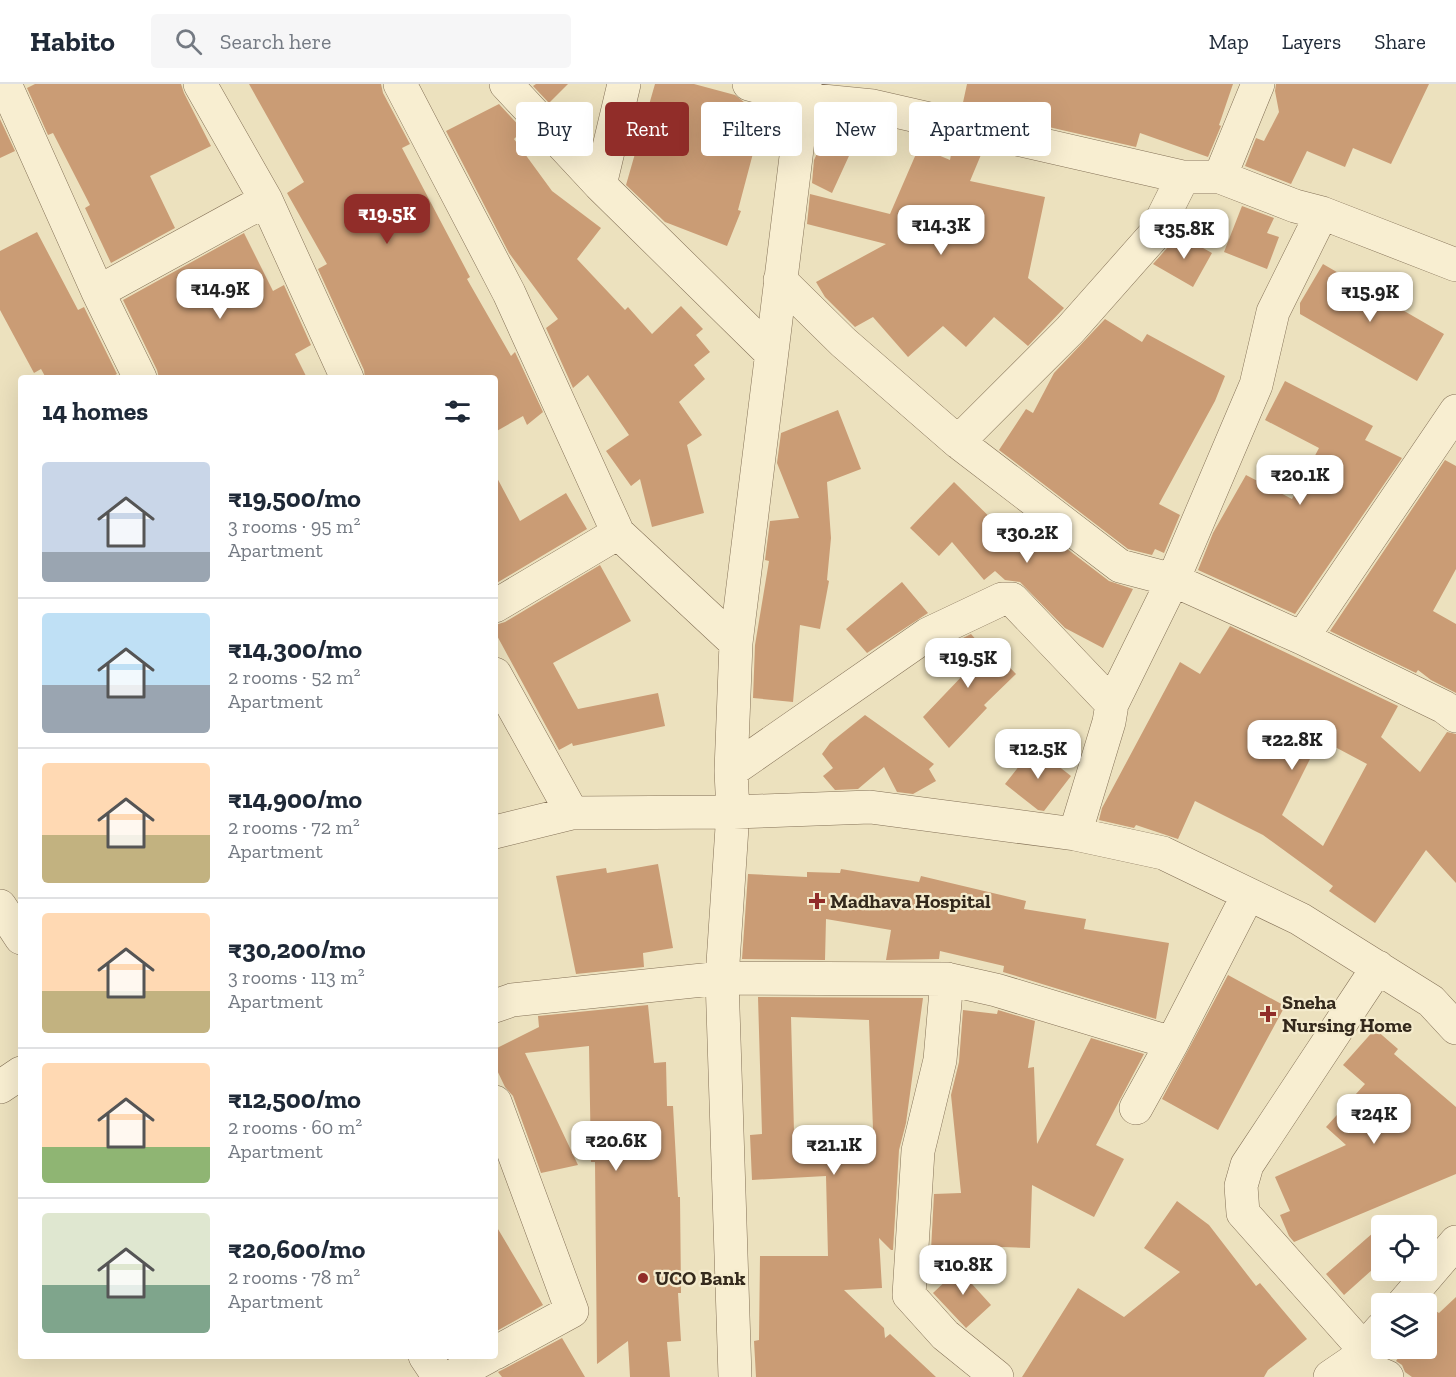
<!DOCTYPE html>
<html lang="en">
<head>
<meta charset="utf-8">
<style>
  :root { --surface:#fff; --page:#f6f6f7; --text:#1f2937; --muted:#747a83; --line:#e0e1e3; --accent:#912d29 }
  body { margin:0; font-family:"Zilla Slab",serif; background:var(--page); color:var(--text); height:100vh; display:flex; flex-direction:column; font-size:22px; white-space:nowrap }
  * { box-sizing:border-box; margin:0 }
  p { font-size:20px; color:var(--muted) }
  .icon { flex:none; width:33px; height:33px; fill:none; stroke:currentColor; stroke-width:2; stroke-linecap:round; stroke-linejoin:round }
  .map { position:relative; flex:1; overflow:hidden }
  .sheet { position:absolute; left:18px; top:291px; width:480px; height:984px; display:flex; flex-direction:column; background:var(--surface); border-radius:6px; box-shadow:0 6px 24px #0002 }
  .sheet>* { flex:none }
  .guide { position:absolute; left:516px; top:18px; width:570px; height:54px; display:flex; gap:12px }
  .controls { position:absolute; left:1371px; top:1131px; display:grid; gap:12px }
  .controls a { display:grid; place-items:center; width:66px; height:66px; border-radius:6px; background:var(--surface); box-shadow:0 6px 24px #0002; font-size:30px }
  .price { position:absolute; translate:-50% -51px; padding:0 14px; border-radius:12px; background:#fff; color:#222; font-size:20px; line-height:39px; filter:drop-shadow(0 2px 3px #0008) }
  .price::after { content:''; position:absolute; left:50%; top:36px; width:18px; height:14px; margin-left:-9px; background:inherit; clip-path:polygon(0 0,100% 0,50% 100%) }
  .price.current { background:var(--accent); color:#fff }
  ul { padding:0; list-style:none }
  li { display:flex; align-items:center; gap:18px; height:150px; padding:0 24px }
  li+li { border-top:2px solid var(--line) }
  li span { display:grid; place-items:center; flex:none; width:168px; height:120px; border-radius:6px; color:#555 }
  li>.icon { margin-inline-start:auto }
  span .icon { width:72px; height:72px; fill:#fffc; stroke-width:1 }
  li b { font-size:26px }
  h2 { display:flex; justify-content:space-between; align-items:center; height:72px; padding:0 24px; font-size:26px }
  .chip { padding:0 21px; border-radius:6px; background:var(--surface); box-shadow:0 6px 24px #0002; font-size:21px; line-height:54px }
  .chip.current { background:var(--accent); color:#fff }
  header { display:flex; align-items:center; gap:36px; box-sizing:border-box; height:84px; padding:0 30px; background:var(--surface); border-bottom:2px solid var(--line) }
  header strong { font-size:28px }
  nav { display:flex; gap:33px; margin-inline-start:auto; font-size:21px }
  .search { width:420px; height:54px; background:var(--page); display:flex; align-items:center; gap:15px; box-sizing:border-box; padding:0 21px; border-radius:6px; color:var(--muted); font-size:22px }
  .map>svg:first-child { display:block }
  .building { fill:#ca9c75; fill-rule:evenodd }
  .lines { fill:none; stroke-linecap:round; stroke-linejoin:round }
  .street-casing { stroke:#847157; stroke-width:34 }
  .street { stroke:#f8eed1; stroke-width:33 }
  .poi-dot { fill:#912d29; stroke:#f4ebcd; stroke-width:2 }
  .labels { text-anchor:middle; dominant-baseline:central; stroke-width:4.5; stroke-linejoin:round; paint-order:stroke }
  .poi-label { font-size:20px; font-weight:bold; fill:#34291c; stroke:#f4ebcd; text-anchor:start }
</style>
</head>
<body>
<header>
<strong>Habito</strong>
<div class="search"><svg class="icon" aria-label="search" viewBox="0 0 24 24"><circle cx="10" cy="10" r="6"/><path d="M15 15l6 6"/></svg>Search here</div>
<nav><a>Map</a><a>Layers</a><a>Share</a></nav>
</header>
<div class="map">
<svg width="1456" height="1293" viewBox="0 0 1456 1293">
  <rect width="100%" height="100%" fill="#ece1be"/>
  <path class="building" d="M 35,0 L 181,0 L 184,9 L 211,62 L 150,92 L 175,144 L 111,179 L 85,124 L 90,121 L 53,49 L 48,51 L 27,4 Z
    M 249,0 L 381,0 L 383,9 L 410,60 L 402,64 L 470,193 L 467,195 L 511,272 L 515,268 L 543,328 L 527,341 L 523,332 L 495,348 L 495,294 L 365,294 L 364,286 L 318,185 L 327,180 L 287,109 L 304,98 Z
    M 536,0 L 568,0 L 549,19 L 533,2 Z
    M 655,0 L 694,0 L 735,11 L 744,18 L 765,24 L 738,126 L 741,127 L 727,162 L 665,138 L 626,101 Z
    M 967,0 L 1233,0 L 1219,41 L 1221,42 L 1208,73 L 1140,49 L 1136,63 L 962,23 Z
    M 1276,0 L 1429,0 L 1391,80 L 1353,64 L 1345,83 L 1307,67 L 1291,100 L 1245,82 L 1256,54 L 1264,57 L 1279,28 L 1275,7 Z
    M 499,20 L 523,46 L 514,55 L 552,107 L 601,144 L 577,175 L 625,226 L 628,223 L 652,250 L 681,222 L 703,245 L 696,251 L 710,268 L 694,281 L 705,295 L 679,318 L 702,351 L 687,361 L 704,429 L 652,443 L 640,395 L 631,402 L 606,367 L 629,351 L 588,291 L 573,304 L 546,244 L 558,235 L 509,169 L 446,47 Z
    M 0,35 L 15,67 L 0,74 Z
    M 832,38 L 859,50 L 832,109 L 812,99 L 814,76 Z
    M 953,60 L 983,66 L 970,97 L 1045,113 L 1028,194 L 1064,224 L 1028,262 L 994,233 L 966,263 L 943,242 L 908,273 L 873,233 L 855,243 L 825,213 L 816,198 L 886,160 L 807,140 L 810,110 L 890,130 L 919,63 L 950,76 Z
    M 1242,122 L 1274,134 L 1267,149 L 1279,153 L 1267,185 L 1224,168 Z
    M 37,148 L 78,226 L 84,223 L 117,290 L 110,294 L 46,294 L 41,285 L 34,289 L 0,226 L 0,167 Z
    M 244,149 L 273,207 L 284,201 L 311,261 L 295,270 L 307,294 L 159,294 L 157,286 L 123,216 Z
    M 1176,149 L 1212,169 L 1193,203 L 1153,180 L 1168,163 Z
    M 1323,180 L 1444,250 L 1417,297 L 1300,230 L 1300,219 Z
    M 1105,235 L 1142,258 L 1147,250 L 1225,292 L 1215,317 L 1159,420 L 1180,431 L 1164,469 L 1155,465 L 1152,471 L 1128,465 L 999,366 L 1026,325 L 1033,329 L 1054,289 Z
    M 1285,297 L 1373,342 L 1365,356 L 1402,374 L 1295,530 L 1198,486 L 1213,449 L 1246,391 L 1292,415 L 1319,364 L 1265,336 Z
    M 838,326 L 861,385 L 827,398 L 831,454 L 827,496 L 829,497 L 820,545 L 800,541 L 793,618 L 753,614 L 755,561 L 769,477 L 765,476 L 770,437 L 799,434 L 777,379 L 781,349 Z
    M 1445,376 L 1456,382 L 1456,485 L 1433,527 L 1456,540 L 1456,609 L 1431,596 L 1418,586 L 1416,589 L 1330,547 Z
    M 495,390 L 520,437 L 566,409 L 587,445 L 495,500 Z
    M 954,398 L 1011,454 L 1028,435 L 1109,497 L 1133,505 L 1103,564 L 1065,544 L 1020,498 L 1005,496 L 995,487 L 984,496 L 952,458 L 939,472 L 910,444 Z
    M 600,481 L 631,537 L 553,579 L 578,625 L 658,609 L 665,642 L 573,662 L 572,659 L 559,666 L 495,548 L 495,541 L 505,538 Z
    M 902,498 L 928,529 L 867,569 L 846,545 Z
    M 1230,542 L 1398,622 L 1381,653 L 1420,688 L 1447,648 L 1456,650 L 1456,799 L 1426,766 L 1375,839 L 1329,807 L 1333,802 L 1263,751 L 1195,717 L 1178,755 L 1136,741 L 1134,744 L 1099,736 L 1102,724 L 1180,578 L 1200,590 ZM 1320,655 L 1367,680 L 1323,762 L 1282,731 Z
    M 971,550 L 987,568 L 991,564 L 1016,590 L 984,621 L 987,624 L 949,664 L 923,633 L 965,589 L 943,564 Z
    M 865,631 L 934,680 L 929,685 L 936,697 L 913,710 L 897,708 L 884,683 L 858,705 L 835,706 L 823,692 L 833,684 L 822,670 L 830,659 Z
    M 1034,663 L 1071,692 L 1044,727 L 1038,726 L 1005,700 Z
    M 658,780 L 673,864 L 643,869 L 644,883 L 576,890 L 556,792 L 606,784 L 607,789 Z
    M 841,785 L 919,798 L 921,792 L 1026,817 L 1024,825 L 1086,835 L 1084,845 L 1169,859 L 1156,935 L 1003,888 L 1004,882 L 940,867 L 939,875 L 886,876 L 891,846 L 826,835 L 825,876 L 742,875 L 748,790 L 807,793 L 807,788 L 840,789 Z
    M 1228,891 L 1285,922 L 1218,1046 L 1162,1015 Z
    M 758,913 L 923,914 L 906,1039 L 899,1066 L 893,1166 L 891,1166 L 879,1154 L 882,1204 L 844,1206 L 884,1244 L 885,1254 L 890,1250 L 936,1293 L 756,1293 L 754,1257 L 759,1256 L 760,1172 L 828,1172 L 826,1092 L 752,1096 L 750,1051 L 762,1050 ZM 791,933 L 869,936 L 873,1045 L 794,1048 Z
    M 648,921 L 654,979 L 666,978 L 667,1022 L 673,1022 L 678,1113 L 680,1113 L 681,1209 L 678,1209 L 681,1257 L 667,1258 L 670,1293 L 630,1293 L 628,1257 L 597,1280 L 595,1078 L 591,1078 L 589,962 L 525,969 L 578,1081 L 541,1089 L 513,1012 L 505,1003 L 495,982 L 495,965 L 539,943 L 538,932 Z
    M 963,926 L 997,930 L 998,926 L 1035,937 L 1028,984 L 1034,983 L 1037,1060 L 1091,954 L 1144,970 L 1096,1061 L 1124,1075 L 1094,1133 L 1032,1101 L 1030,1164 L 971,1162 L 971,1165 L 931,1166 L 934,1110 L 961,1109 L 951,1011 L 959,978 Z
    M 1375,945 L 1398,965 L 1394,970 L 1456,1023 L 1456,1090 L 1294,1158 L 1289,1152 L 1280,1131 L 1290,1127 L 1275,1093 L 1346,1061 L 1326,1043 L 1365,1000 L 1343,981 Z
    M 1177,1117 L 1209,1141 L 1256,1202 L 1260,1199 L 1307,1255 L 1268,1286 L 1264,1293 L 1022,1293 L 1078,1204 L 1124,1233 L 1180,1188 L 1144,1164 Z
    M 495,1140 L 543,1221 L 495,1248 Z
    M 1382,1141 L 1382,1177 L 1344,1211 L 1326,1190 Z
    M 971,1173 L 972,1200 L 991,1221 L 966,1244 L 933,1209 Z
    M 1456,1213 L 1456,1293 L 1412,1293 L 1405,1288 L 1402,1281 L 1396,1277 L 1405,1264 L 1426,1264 L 1426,1221 L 1439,1229 Z
    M 562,1254 L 585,1293 L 502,1293 L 498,1288 Z"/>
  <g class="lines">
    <g class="street-casing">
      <path id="street" d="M 5,0 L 98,208 L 140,294
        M 200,0 L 266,116 L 347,294
        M 400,0 L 509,209 L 618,449 L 736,559
        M 506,0 L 600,101 L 771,269
        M 749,0 L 803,15 L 873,22 L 1183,93 L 1220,93 L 1295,122 L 1322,129 L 1456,181
        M 1220,93 L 1258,0
        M 600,101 L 624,0
        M 780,196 L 843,258 L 958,358 L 1120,482 L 1173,496 L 1302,554 L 1444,623 L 1456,632
        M 98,208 L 266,116
        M 958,358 L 1070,246 L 1154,151 L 1183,93
        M 495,522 L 618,449
        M 1302,554 L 1456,327
        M 495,590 L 572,729
        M 731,687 L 928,550 L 1002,515 L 1012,515 L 1112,620
        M 495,748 L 572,729 L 733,728 L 870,723 L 1075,750 L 1163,769 L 1300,835 L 1431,917 L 1456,944
        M 1075,750 L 1109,638 L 1112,620 L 1173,496 L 1256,301 L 1273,228 L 1322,129
        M 0,822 L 21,854
        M 947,895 L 940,976 L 918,1067 L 909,1211 L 945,1251 L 997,1293
        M 495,922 L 512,916 L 722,894 L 947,895 L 996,906 L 1172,959
        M 0,1003 L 21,989
        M 495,1018 L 572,1227 L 495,1269
        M 1136,1024 L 1172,959 L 1248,811
        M 1403,1220 L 1456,1158
        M 1364,1265 L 1243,1129 L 1241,1102 L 1247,1081 L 1378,883
        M 425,1272 L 439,1293
        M 1352,1278 L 1387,1293
        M 451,1293 L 489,1272
        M 735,1293 L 722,894 L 733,728 L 731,687 L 736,559 L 805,0
        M 1330,1293 L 1352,1278 L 1382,1244"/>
    </g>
    <use href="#street" class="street"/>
  </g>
  <g class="poi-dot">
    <path d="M814 808h6v6h6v6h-6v6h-6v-6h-6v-6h6z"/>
    <path d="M1265 921h6v6h6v6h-6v6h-6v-6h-6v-6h6z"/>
    <circle cx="643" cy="1194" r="6"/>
  </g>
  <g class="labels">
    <g class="poi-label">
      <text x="830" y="817">Madhava Hospital</text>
      <text x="1282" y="918">Sneha<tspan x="1282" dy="23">Nursing Home</tspan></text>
      <text x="655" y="1194">UCO Bank</text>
    </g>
  </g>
</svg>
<div class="controls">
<a><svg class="icon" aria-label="locate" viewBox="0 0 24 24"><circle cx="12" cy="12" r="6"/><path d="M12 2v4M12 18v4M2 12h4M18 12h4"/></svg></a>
<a><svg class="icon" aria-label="layers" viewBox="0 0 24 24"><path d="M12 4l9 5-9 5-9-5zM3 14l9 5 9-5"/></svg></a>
</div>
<b class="price current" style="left:387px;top:161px">₹19.5K</b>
<b class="price" style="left:941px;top:172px">₹14.3K</b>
<b class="price" style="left:1184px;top:176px">₹35.8K</b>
<b class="price" style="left:220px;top:236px">₹14.9K</b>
<b class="price" style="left:1370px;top:239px">₹15.9K</b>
<b class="price" style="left:1300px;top:422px">₹20.1K</b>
<b class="price" style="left:1027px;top:480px">₹30.2K</b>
<b class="price" style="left:968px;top:605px">₹19.5K</b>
<b class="price" style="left:1292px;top:687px">₹22.8K</b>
<b class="price" style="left:1038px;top:696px">₹12.5K</b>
<b class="price" style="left:1374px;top:1061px">₹24K</b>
<b class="price" style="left:616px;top:1088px">₹20.6K</b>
<b class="price" style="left:834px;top:1092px">₹21.1K</b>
<b class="price" style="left:963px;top:1212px">₹10.8K</b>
<div class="guide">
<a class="chip">Buy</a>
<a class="chip current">Rent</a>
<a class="chip">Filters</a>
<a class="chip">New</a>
<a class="chip">Apartment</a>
</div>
<section class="sheet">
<h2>14 homes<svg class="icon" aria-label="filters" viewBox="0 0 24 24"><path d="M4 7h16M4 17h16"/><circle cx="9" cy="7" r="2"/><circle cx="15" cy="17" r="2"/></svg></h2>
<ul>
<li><span style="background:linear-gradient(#c9d6e8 75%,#9aa5b1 0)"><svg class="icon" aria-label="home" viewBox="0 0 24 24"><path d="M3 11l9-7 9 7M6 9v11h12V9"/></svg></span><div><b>₹19,500/mo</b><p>3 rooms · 95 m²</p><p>Apartment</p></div></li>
<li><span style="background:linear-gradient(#bfe0f5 60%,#9aa5b1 0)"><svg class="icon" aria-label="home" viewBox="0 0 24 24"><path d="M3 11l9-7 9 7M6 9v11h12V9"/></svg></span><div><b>₹14,300/mo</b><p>2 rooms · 52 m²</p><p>Apartment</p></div></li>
<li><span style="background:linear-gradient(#ffd9b3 60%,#c2b280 0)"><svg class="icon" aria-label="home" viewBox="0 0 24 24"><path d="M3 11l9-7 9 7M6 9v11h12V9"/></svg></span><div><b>₹14,900/mo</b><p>2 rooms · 72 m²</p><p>Apartment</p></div></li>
<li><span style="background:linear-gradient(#ffd9b3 65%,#c2b280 0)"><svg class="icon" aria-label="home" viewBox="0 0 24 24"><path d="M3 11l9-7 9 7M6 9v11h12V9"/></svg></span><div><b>₹30,200/mo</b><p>3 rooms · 113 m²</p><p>Apartment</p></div></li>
<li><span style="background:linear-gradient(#ffd9b3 70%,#8fb573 0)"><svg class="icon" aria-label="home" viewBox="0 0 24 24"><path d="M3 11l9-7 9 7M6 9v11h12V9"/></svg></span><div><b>₹12,500/mo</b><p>2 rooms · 60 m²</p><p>Apartment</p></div></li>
<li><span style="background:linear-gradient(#dfe7d0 60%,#7fa58c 0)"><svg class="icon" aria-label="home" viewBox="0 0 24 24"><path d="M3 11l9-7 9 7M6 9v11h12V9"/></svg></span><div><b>₹20,600/mo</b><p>2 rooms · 78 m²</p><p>Apartment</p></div></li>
</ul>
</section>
</div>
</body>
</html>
